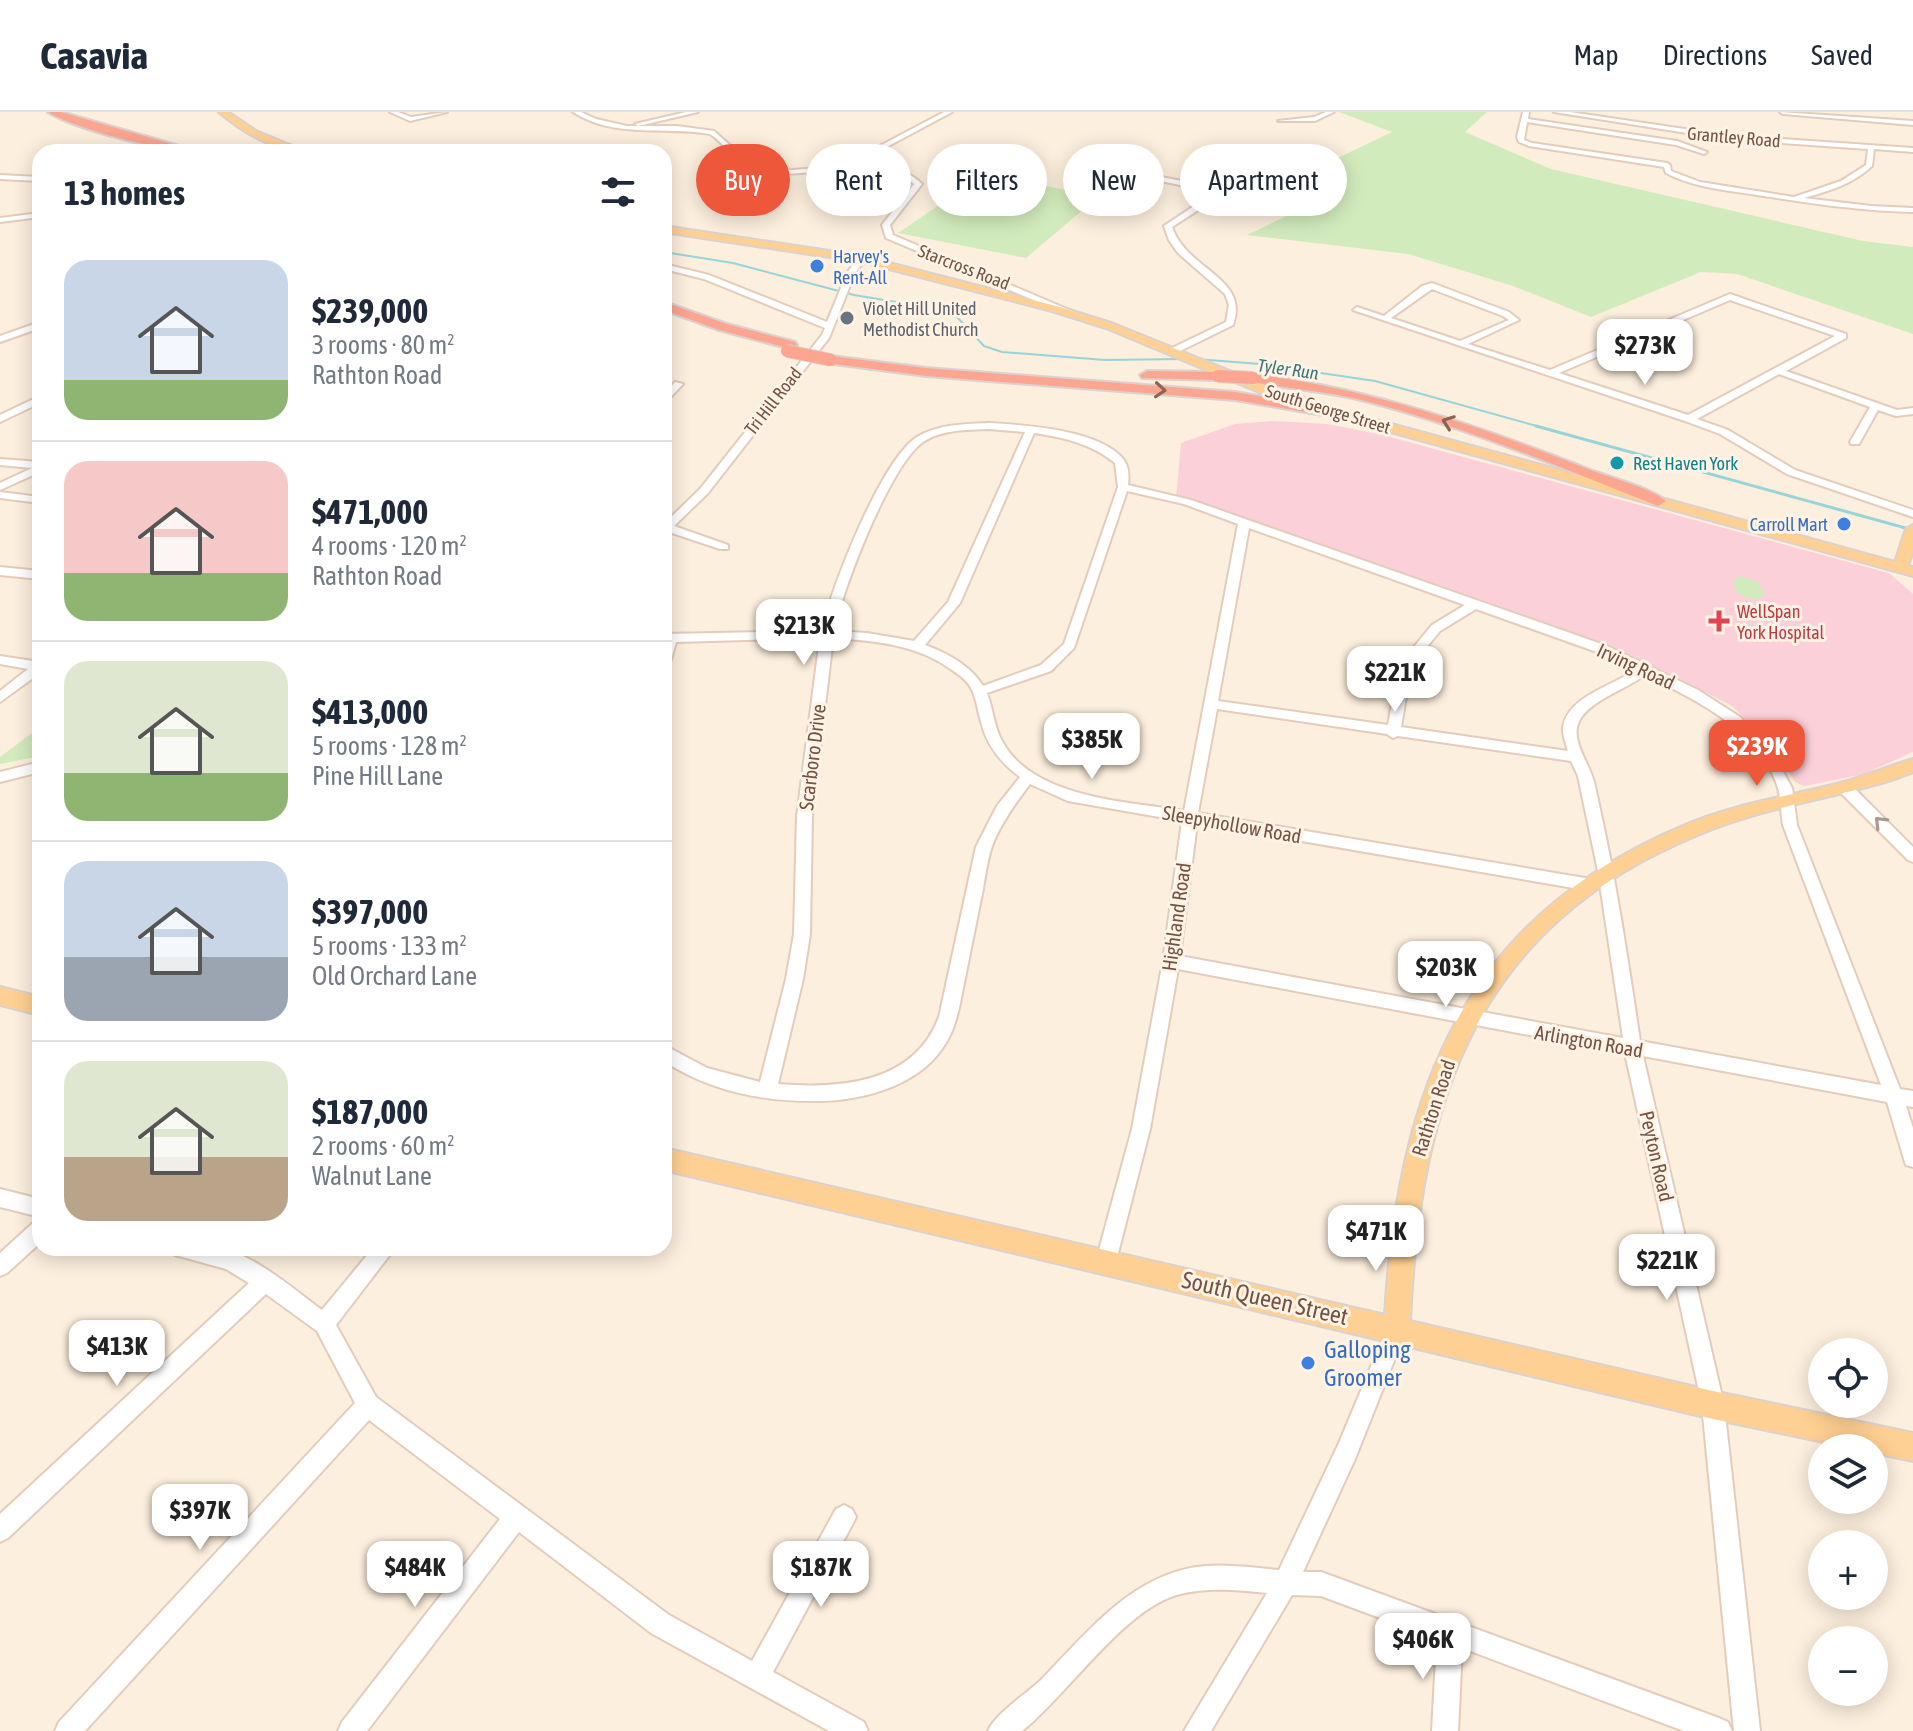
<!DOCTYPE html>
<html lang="en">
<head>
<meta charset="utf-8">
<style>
  :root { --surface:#fff; --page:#f6f6f7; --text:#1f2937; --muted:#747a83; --line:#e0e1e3; --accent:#ef573b }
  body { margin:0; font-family:"Asap Condensed",sans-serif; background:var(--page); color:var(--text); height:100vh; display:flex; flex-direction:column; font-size:30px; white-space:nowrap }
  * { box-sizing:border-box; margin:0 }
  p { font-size:26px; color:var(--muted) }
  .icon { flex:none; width:44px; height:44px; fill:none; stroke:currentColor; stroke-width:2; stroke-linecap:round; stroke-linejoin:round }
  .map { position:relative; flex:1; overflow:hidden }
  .drawer { position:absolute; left:32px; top:32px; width:640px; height:1112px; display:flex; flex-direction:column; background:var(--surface); border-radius:24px; box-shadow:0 4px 20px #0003 }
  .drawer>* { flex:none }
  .guide { position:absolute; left:696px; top:32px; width:760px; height:72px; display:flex; gap:16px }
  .fabs { position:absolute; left:1808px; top:1226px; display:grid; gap:16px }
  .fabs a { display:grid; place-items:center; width:80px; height:80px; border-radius:50%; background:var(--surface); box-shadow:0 4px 20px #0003; font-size:40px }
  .price { position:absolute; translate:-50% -68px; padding:0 18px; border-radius:16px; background:#fff; color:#222; font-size:26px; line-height:52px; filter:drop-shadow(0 2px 4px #0008) }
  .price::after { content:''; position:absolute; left:50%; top:48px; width:24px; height:18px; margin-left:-12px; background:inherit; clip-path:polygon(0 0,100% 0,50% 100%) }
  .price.selected { background:var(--accent); color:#fff }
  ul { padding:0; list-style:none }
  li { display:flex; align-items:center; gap:24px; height:200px; padding:0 32px }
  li+li { border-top:2px solid var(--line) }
  li span { display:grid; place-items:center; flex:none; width:224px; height:160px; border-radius:24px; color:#555 }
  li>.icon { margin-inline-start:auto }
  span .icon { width:96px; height:96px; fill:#fffc; stroke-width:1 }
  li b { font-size:34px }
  h2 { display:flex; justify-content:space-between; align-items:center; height:96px; padding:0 32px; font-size:34px }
  .chip { padding:0 28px; border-radius:36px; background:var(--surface); box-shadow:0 4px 20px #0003; font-size:28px; line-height:72px }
  .chip.selected { background:var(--accent); color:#fff }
  header { display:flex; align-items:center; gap:48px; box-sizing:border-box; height:112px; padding:0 40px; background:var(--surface); border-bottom:2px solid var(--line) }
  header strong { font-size:38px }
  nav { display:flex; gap:44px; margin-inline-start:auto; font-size:28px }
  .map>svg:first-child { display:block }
  .medical { fill:#fcd0d8 }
  .green { fill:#d2ebbc }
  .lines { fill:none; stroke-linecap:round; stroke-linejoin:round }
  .stream-far1 { stroke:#97d4d9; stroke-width:2 }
  .stream { stroke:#97d4d9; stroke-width:3 }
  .minor-casing { stroke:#e3ccbc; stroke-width:4 }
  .major-casing { stroke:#dbd2cf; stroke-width:4 }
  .highway-casing { stroke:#dbd2cf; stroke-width:4 }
  .minor { fill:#fff; fill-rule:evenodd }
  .major { fill:#ffd093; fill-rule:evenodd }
  .highway { fill:#fca590; fill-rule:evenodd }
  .highway-bridge-casing { stroke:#dbd2cf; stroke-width:14; stroke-linecap:butt }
  .highway-bridge { stroke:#fca590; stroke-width:12 }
  .oneway { stroke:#8f6354 }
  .oneway2 { stroke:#ac988f }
  .shop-dot { fill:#3f7fe0; stroke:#fff3e5; stroke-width:3 }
  .worship-dot { fill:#6b7280; stroke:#fff3e5; stroke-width:3 }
  .culture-dot { fill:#0f9aa8; stroke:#fff3e5; stroke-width:3 }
  .health-dot { fill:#e0444e; stroke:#fff3e5; stroke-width:3 }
  .labels { text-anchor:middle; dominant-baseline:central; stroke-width:6; stroke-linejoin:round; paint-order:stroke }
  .far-street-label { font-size:18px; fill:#745345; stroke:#fff3e5 }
  .far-shop-label { font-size:18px; fill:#366cbe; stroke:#fff3e5; text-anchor:start }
  .far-worship-label { font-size:18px; fill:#5b616d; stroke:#fff3e5; text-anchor:start }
  .far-water-label { font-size:18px; font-style:italic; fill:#39747b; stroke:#fff3e5 }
  .far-culture-label { font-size:18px; fill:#0d838f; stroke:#fff3e5; text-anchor:start }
  .far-health-label { font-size:18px; fill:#be3a42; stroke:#fff3e5; text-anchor:start }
  .street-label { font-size:20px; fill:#745345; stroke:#fff3e5 }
  .near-street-label { font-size:24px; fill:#745345; stroke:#fff3e5 }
  .near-shop-label { font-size:24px; fill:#366cbe; stroke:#fff3e5; text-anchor:start }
</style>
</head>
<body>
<header>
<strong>Casavia</strong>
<nav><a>Map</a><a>Directions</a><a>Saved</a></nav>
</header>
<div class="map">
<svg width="1913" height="1619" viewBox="0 0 1913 1619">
  <rect width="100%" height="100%" fill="#fdefdd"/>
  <path class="medical" d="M 1273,309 L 1327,312 L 1383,323 L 1889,461 L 1913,482 L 1913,640 L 1864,662 L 1804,674 L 1795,670 L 1773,633 L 1732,594 L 1674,564 L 1603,536 L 1176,387 L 1181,331 L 1235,312 Z"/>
  <path class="green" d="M 1339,0 L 1487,0 L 1465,20 L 1551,57 L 1863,129 L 1913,135 L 1913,222 L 1737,162 L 1701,160 L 1591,205 L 1513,174 L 1408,142 L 1247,123 L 1346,75 L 1300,64 L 1392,20 Z
    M 986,61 L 1098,85 L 1026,146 L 898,121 Z
    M 1741,464 L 1758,470 L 1764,480 L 1761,486 L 1751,488 L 1736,480 L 1733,469 Z
    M 40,615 L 40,644 L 0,652 L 0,645 Z"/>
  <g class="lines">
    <path class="stream-far1" d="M 452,40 L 484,40
      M 515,40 L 520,40
      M 664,140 L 733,151 L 854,183 L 932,196 L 957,205 L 984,234 L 1002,240 L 1105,248 L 1183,247
      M 1196,247 L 1260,252 L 1375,269 L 1544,316"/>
    <path class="stream" d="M 1536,314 L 1913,418"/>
    <g class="minor-casing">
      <path id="minor" d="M 390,0 L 398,0 L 411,5 L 447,0 L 410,9 Z
        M 573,0 L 581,0 L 596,7 L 627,14 L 677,14 L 714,19 L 751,52 L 766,56 L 793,58 L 842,54 L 944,0 L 952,0 L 853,53 C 879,53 903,53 922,72 L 890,113 L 893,123 L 1081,203 L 1074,205 L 886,126 L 882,113 L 914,72 C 877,37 800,74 752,57 C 733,50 726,32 710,22 C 664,14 614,27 573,0 Z
        M 686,0 L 698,0 L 638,14 L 635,12 Z
        M 1326,0 L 1334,0 L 1315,9 L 1278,9 L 1314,5 Z
        M 1523,0 L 1529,0 L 1528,7 L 1677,29 L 1707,40 L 1704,42 L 1676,33 L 1527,10 L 1524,28 L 1532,31 L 1667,51 L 1670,53 L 1671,59 L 1700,70 L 1794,85 L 1841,69 L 1866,53 L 1868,37 L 1725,27 L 1554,0 L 1570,0 L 1725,23 L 1913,36 L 1913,40 L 1874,37 L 1872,54 C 1853,72 1829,79 1804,86 L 1871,94 L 1913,96 L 1913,100 C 1860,99 1809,91 1757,83 C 1725,78 1695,76 1666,61 L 1664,55 L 1529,34 L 1519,30 L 1517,25 Z
        M 1780,0 L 1913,9 L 1913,13 L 1783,2 Z
        M 1095,42 L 1098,44 L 1089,51 L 1187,70 L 1208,78 L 1209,85 L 1203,95 L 1172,115 C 1187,159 1250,165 1233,213 L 1176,241 L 1170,241 L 1170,237 L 1226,210 L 1229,193 L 1225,182 L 1178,141 L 1169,128 L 1164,114 L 1197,92 L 1201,81 L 1185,74 L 1081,53 L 1081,51 Z
        M 0,63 L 40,65 L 40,69 L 0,67 Z
        M 40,101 L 40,105 L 0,110 L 0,106 Z
        M 859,145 L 866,147 L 855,161 L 829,226 L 708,381 L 674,414 L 728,433 L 728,437 L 720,437 L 669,420 L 664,421 L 664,412 L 700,377 L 822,223 L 825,216 L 704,167 L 664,157 L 664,152 L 709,163 L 827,210 L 847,161 Z
        M 1432,171 L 1509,200 L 1519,208 L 1468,232 L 1550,258 L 1730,182 L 1846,222 L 1846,226 L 1786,259 L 1897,298 L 1913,296 L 1913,302 L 1896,304 L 1878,298 L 1859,332 L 1851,332 L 1850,330 L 1870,295 L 1779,262 L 1697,307 L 1728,318 L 1795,358 L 1913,398 L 1913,405 L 1787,362 L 1720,322 L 1685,309 L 1353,198 L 1357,195 L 1384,204 L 1422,174 ZM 1432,177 L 1503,204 L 1509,208 L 1460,229 L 1391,206 ZM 1730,188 L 1835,224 L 1688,303 L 1559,261 Z
        M 40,210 L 40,216 L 0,230 L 0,224 Z
        M 675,270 L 683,272 L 664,292 L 664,283 Z
        M 40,284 L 40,291 L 0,310 L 0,303 Z
        M 989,311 C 1025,313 1101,318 1124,348 C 1129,356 1129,364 1128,373 L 1191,388 L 1607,534 L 1698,578 L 1740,605 L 1770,636 L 1792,676 L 1797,713 L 1900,977 L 1913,979 L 1913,995 L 1906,994 L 1913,1016 L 1913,1055 L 1906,1053 L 1904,1047 L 1887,990 L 1643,944 L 1724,1293 L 1760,1619 L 1734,1619 L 1702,1293 L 1625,941 L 1178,857 L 1150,1017 L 1116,1149 L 1113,1156 L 1106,1159 L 1099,1156 L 1096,1149 L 1132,1017 L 1163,849 L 1182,709 L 1068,689 L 1030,672 C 1015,692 1001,711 992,734 C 987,749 985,766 982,782 C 976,811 970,841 964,871 C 960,891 957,912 947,929 C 923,972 867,988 821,989 C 765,990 711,980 664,949 L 664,933 L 707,956 L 760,970 L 786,867 L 794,822 L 797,704 L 820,526 L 676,530 L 670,551 L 664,555 L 664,522 L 822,519 C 830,477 882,347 917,325 C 938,312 966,312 989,311 ZM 989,317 L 1025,320 L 948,490 L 914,529 L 867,521 L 834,519 C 842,478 890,353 923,330 C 942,317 968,318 989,317 ZM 1034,321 C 1063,325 1092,332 1115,351 L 1118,375 L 1064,532 L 1041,553 L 983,574 C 970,553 947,541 925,533 L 960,491 ZM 1127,379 L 1184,392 L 1238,412 L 1184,699 C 1127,689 1033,687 1002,629 C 994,615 993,597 987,581 L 1051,559 L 1074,536 ZM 1249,416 L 1465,493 L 1432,513 L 1399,553 L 1388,613 L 1218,589 ZM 1476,497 L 1597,540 L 1635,558 C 1613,574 1568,584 1563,615 C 1562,622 1566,632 1568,639 L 1401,615 L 1411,554 L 1440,519 ZM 833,526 C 875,529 917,532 952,558 C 961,564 969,570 973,580 C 977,590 978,600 981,610 C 987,634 1001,651 1020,665 L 997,694 L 976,735 L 939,905 C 914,972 840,977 778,972 L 803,867 L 810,822 L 812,704 ZM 1645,563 C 1696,588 1760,618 1778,676 C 1781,687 1781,701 1783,713 L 1881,973 L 1640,929 C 1628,848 1616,768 1598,688 C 1596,680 1595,671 1592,664 C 1587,649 1572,628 1578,612 C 1585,590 1627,577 1645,563 ZM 1217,597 L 1387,622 L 1393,626 L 1398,624 L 1571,649 L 1578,664 L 1598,759 L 1623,926 L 1180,844 L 1197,711 L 1585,778 L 1593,772 L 1585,766 L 1198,701 Z
        M 0,347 L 40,350 L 40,360 L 0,378 L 0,371 L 32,356 L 0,353 Z
        M 0,380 L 40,385 L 40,391 L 0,386 Z
        M 0,455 L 40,459 L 40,467 L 0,463 Z
        M 0,544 L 40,550 L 40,561 L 0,590 L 0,579 L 28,557 L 0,552 Z
        M 40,650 L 40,660 L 0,670 L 0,660 Z
        M 1846,672 L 1851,673 L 1913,735 L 1913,750 L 1908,748 L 1841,681 L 1839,677 L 1841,673 Z
        M 0,1077 L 40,1087 L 40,1105 L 0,1095 Z
        M 40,1109 L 40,1131 L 7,1161 L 0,1164 L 0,1141 L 33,1111 Z
        M 172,1136 C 187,1136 203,1134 217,1136 C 252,1140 294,1178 322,1198 L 373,1136 L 395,1136 L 336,1213 L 376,1285 L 669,1503 L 752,1549 L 836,1397 L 844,1393 L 852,1397 L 856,1405 L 852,1413 L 773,1560 L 864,1610 L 868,1619 L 829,1619 L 651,1521 L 519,1420 L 367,1619 L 338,1619 L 342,1610 L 500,1407 L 369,1308 L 85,1619 L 55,1619 L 59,1610 L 355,1291 L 317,1219 L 266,1182 L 8,1426 L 0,1430 L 0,1402 L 249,1171 L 226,1157 L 175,1143 Z
        M 1397,1206 L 1404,1209 L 1407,1216 L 1355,1347 L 1303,1460 L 1321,1460 L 1719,1606 L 1728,1610 L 1732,1619 L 1684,1619 L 1462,1536 L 1458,1619 L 1432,1619 L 1437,1527 L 1321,1484 L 1292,1483 L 1211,1619 L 1184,1619 L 1267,1481 C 1238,1478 1209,1475 1180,1482 C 1124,1496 1068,1583 1022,1619 L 988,1619 C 995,1602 1026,1582 1041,1568 C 1088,1520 1134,1460 1205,1454 C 1230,1452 1255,1456 1279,1458 L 1339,1331 L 1390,1209 Z"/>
    </g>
    <g class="major-casing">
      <path id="major" d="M 219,0 L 228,0 L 256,19 L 307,40 C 276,40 242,20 219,0 Z
        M 664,114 L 862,144 L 1060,195 L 1114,212 L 1267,274 L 1344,299 L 1895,450 L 1906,417 L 1913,413 L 1913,439 L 1908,454 L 1913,455 L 1913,464 L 1336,305 L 1259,280 L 1106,216 L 1052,199 L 862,150 L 664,120 Z
        M 1913,647 L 1913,660 L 1892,668 C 1829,687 1761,696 1700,722 C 1477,813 1420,985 1410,1209 L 1713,1279 L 1913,1321 L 1913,1349 L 1874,1341 L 1874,1336 L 1852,1336 L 1713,1307 L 664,1058 L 664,1036 L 1385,1203 C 1398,978 1464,805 1685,713 C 1732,693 1783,685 1832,673 C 1860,666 1886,655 1913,647 Z
        M 0,875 L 40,885 L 40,903 L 0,893 Z"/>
    </g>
    <g class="highway-casing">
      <path id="highway" d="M 48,0 L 61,0 L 200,40 C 165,40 77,18 48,0 Z
        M 664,190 L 727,212 L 795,230 L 797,233 L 791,237 L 719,218 L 664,198 Z
        M 831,244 L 926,256 L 1235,280 L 1340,298 L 1347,302 L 1340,306 L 1235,288 L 926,264 L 826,251 L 825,248 Z
        M 1147,259 L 1218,260 L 1225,264 L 1218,268 L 1142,266 L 1140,263 Z
        M 1253,262 C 1372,277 1482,315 1593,359 C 1612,366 1651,376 1666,389 L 1658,394 L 1653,392 C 1556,354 1459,312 1357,287 C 1321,278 1284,277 1248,269 L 1246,266 Z"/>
    </g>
    <use href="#minor" class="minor"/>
    <use href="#major" class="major"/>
    <use href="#highway" class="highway"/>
    <g class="highway-bridge-casing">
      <path id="highway-bridge" d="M 787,239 L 831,248
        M 1218,264 L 1253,266"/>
    </g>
    <use href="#highway-bridge" class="highway-bridge"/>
  </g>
  <defs><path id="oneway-chevron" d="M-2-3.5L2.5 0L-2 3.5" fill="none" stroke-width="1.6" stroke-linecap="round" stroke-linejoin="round" transform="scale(2)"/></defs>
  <g class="oneway">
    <use href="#oneway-chevron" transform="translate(1160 278) rotate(4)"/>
    <use href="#oneway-chevron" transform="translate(1448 310) rotate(-160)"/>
  </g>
  <use class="oneway2" href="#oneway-chevron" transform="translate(1880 710) rotate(-135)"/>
  <g class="shop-dot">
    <circle cx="817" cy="154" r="8"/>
    <circle cx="1844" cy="412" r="8"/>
    <circle cx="1308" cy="1251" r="8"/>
  </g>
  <circle class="worship-dot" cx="847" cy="206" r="8"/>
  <circle class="culture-dot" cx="1617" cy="351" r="8"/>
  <path class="health-dot" d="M1715 497h8v8h8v8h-8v8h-8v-8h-8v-8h8z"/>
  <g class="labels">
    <g class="far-street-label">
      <text transform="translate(1734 25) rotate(5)">Grantley Road</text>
      <text transform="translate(964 155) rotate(21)">Starcross Road</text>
      <text transform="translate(773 289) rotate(-52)">Tri Hill Road</text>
      <text transform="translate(1328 297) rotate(17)">South George Street</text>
    </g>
    <g class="far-shop-label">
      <text x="833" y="144">Harvey's<tspan x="833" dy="21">Rent-All</tspan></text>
      <text x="1828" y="412" text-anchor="end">Carroll Mart</text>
    </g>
    <g class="far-worship-label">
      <text x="863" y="196">Violet Hill United<tspan x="863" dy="21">Methodist Church</tspan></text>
    </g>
    <g class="far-water-label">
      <text transform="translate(1288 257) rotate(8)">Tyler Run</text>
    </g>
    <g class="far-culture-label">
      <text x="1633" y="351">Rest Haven York</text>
    </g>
    <g class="far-health-label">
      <text x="1737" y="499">WellSpan<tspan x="1737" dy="21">York Hospital</tspan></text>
    </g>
    <g class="street-label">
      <text transform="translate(1636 554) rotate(25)">Irving Road</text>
      <text transform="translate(812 645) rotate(-83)">Scarboro Drive</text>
      <text transform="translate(1232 712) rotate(10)">Sleepyhollow Road</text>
      <text transform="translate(1176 805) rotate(-82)">Highland Road</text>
      <text transform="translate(1589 929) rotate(10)">Arlington Road</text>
      <text transform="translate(1433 996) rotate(-72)">Rathton Road</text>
      <text transform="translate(1657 1044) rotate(77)">Peyton Road</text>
    </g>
    <g class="near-street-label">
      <text transform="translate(1265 1186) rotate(13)">South Queen Street</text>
    </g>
    <g class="near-shop-label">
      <text x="1324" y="1237">Galloping<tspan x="1324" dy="28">Groomer</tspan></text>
    </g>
  </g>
</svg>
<div class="fabs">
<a><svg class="icon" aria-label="locate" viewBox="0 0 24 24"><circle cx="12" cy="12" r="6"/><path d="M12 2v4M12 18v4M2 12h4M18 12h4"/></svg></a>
<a><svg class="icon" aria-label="layers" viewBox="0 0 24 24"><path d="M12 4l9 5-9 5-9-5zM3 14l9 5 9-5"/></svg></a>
<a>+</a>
<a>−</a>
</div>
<b class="price" style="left:1645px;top:275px">$273K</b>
<b class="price" style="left:804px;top:555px">$213K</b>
<b class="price" style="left:1395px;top:602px">$221K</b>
<b class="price" style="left:1092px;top:669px">$385K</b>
<b class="price selected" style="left:1757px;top:676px">$239K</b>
<b class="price" style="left:1446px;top:897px">$203K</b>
<b class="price" style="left:1376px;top:1161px">$471K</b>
<b class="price" style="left:1667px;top:1190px">$221K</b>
<b class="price" style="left:117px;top:1276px">$413K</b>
<b class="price" style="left:200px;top:1440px">$397K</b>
<b class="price" style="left:415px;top:1497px">$484K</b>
<b class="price" style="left:821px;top:1497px">$187K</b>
<b class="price" style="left:1423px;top:1569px">$406K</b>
<div class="guide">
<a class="chip selected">Buy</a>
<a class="chip">Rent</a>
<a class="chip">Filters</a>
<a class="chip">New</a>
<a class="chip">Apartment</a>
</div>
<section class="drawer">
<h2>13 homes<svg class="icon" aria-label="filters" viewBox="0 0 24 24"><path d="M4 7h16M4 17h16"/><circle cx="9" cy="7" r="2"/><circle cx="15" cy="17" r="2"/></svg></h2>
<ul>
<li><span style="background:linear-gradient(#c9d6e8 75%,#8fb573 0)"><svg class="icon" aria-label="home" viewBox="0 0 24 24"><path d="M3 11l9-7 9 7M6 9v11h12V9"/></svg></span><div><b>$239,000</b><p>3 rooms · 80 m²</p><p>Rathton Road</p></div></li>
<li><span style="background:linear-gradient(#f6c9c9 70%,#8fb573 0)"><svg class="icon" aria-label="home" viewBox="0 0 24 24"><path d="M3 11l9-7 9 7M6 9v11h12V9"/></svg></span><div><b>$471,000</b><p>4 rooms · 120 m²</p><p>Rathton Road</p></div></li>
<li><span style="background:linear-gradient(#dfe7d0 70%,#8fb573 0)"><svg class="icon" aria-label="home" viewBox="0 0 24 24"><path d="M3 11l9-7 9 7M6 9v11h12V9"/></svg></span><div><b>$413,000</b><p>5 rooms · 128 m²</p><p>Pine Hill Lane</p></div></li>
<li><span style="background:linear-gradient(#c9d6e8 60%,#9aa5b1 0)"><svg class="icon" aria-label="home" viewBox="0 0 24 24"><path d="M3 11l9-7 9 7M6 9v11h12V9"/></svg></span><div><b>$397,000</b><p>5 rooms · 133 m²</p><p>Old Orchard Lane</p></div></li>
<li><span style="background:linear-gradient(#dfe7d0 60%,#b9a48a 0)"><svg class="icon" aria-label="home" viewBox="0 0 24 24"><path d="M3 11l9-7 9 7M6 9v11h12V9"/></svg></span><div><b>$187,000</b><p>2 rooms · 60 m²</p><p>Walnut Lane</p></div></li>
</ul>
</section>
</div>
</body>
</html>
